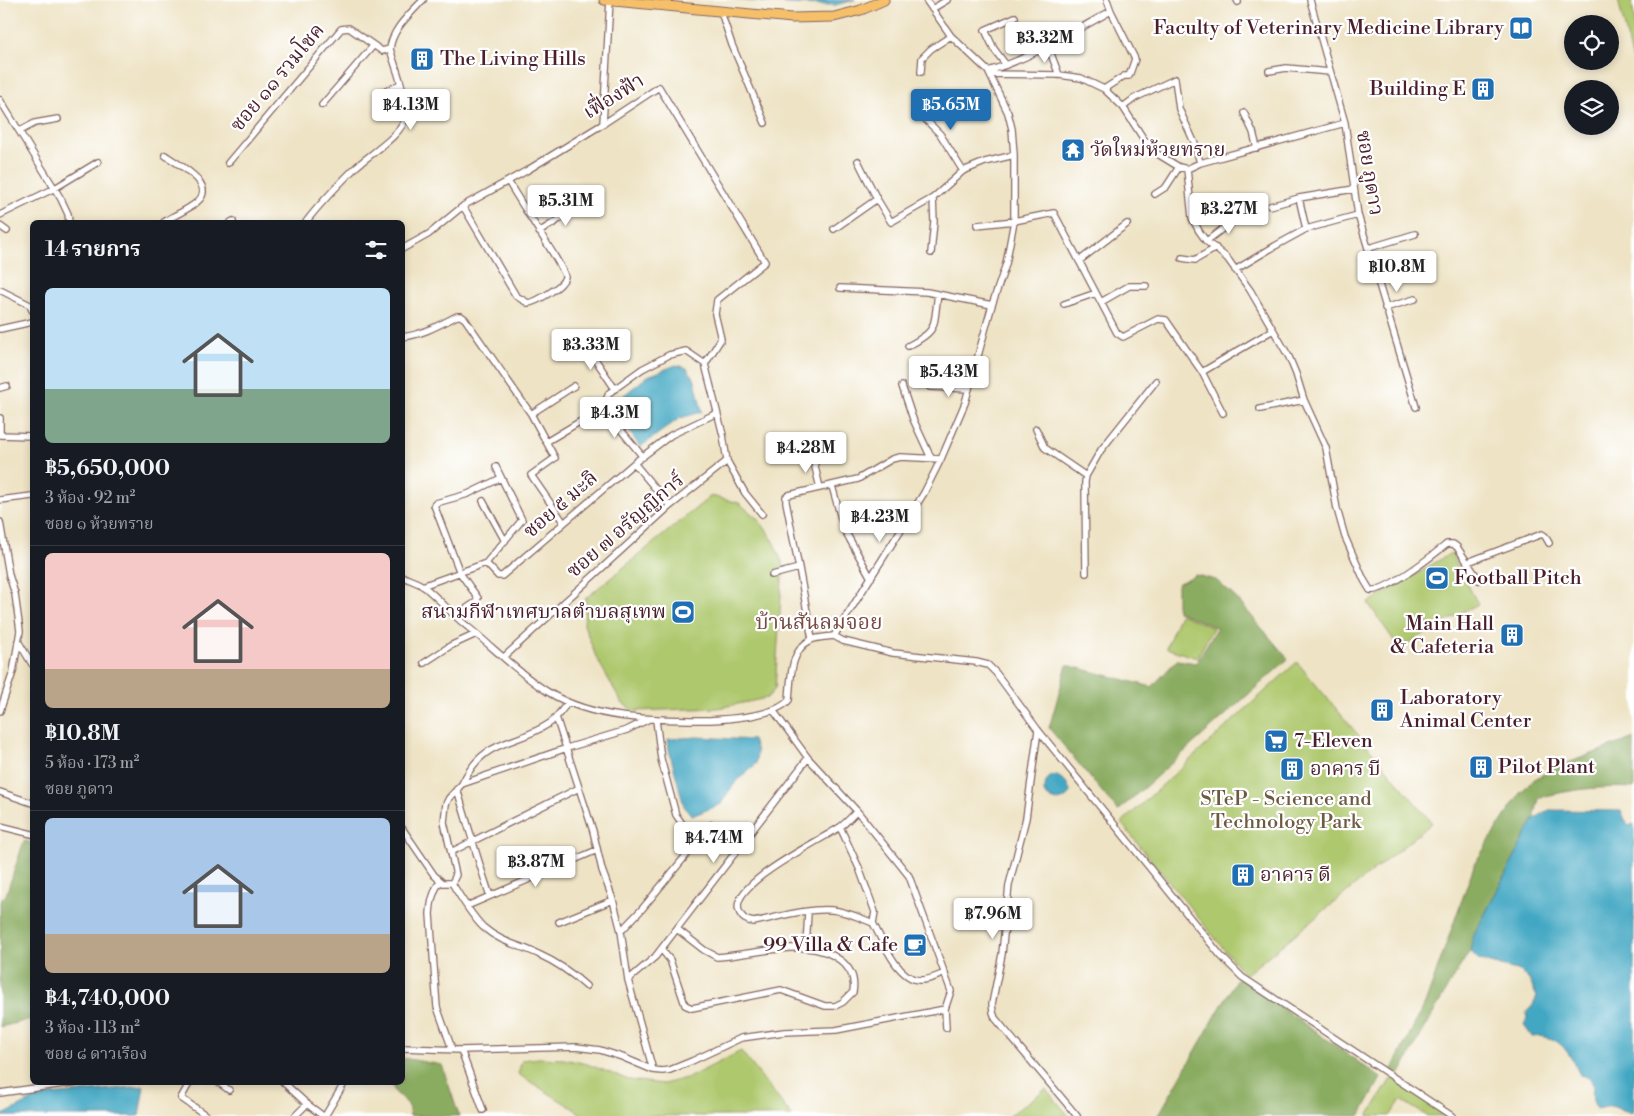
<!DOCTYPE html>
<html lang="th">
<head>
<meta charset="utf-8">
<style>
  :root { --surface:#171b24; --page:#242831; --text:#f1f3f6; --muted:#9ea1a6; --line:#363941; --accent:#1f6fb2 }
  body { margin:0; font-family:"Libre Bodoni","Noto Serif Thai",serif; background:var(--page); color:var(--text); height:100vh; display:flex; flex-direction:column; font-size:19px; white-space:nowrap }
  * { box-sizing:border-box; margin:0 }
  p { font-size:16px; color:var(--muted) }
  .icon { flex:none; width:28px; height:28px; fill:none; stroke:currentColor; stroke-width:2; stroke-linecap:round; stroke-linejoin:round }
  .map { position:relative; flex:1; overflow:hidden }
  .panel { position:absolute; left:30px; top:220px; width:375px; height:865px; display:flex; flex-direction:column; background:var(--surface); border-radius:8px; box-shadow:0 2px 8px #0003 }
  .panel>* { flex:none }
  .fabs { position:absolute; left:1564px; top:15px; display:grid; gap:10px }
  .fabs a { display:grid; place-items:center; width:55px; height:55px; border-radius:50%; background:var(--surface); box-shadow:0 2px 8px #0003; font-size:25px }
  .price { position:absolute; translate:-50% -42px; padding:0 11px; border-radius:5px; background:#fff; color:#222; font-size:16px; line-height:32px; filter:drop-shadow(0 1px 2px #0008) }
  .price::after { content:''; position:absolute; left:50%; top:30px; width:15px; height:11px; margin-left:-8px; background:inherit; clip-path:polygon(0 0,100% 0,50% 100%) }
  .price.selected { background:var(--accent); color:#fff }
  ul { padding:0; list-style:none }
  li { display:grid; align-content:center; gap:10px; height:265px; padding:0 15px }
  li+li { border-top:1px solid var(--line) }
  li span { display:grid; place-items:center; height:155px; border-radius:8px; color:#555 }
  li>.icon { margin-inline-start:auto }
  span .icon { width:90px; height:90px; fill:#fffc; stroke-width:1 }
  li b { font-size:21px }
  h2 { display:flex; justify-content:space-between; align-items:center; height:60px; padding:0 15px; font-size:21px }
  .map>svg:first-child { display:block }
  .green { fill:#aec86d; stroke:#7c744c }
  .forest { fill:#8aac60; stroke:#6a6646 }
  .water { fill:#43a7c3; stroke:#466377 }
  .lines { fill:none; stroke-linecap:round; stroke-linejoin:round }
  .street-casing { stroke:#836461; stroke-width:8 }
  .primary-casing { stroke:#836461; stroke-width:11 }
  .street { stroke:#fff; stroke-width:5.5 }
  .primary { stroke:#f6c06b; stroke-width:9 }
  .labels { text-anchor:middle; dominant-baseline:central; stroke-width:4.5; stroke-linejoin:round; paint-order:stroke }
  .poi-label { font-size:20px; fill:#4a1f2b; stroke:#fff; text-anchor:start }
  .street-label { font-size:20px; fill:#4a1f2b; stroke:#fff }
  .park-label { font-size:20px; fill:#6d5a42; stroke:#fff }
  .neighbourhood-label { font-size:21px; fill:#784b45; stroke:#fff }
</style>
</head>
<body>
<div class="map">
<svg width="1634" height="1116" viewBox="0 0 1634 1116">
  <rect width="100%" height="100%" fill="#fff"/>
  <filter id="ink" filterUnits="userSpaceOnUse"><feTurbulence type="fractalNoise" baseFrequency=".02" numOctaves="2"/><feDisplacementMap in="SourceGraphic" scale="10" xChannelSelector="R" yChannelSelector="G"/><feConvolveMatrix kernelMatrix="1 2 1 2 8 2 1 2 1" color-interpolation-filters="sRGB"/></filter>
  <filter id="wash" filterUnits="userSpaceOnUse"><feTurbulence type="fractalNoise" baseFrequency=".0096" numOctaves="4" result="noise"/><feDisplacementMap in="SourceGraphic" scale="20" xChannelSelector="R" yChannelSelector="G"/><feGaussianBlur stdDeviation="1.12" result="paint"/><feColorMatrix in="noise" values="0 0 0 0 0 0 0 0 0 0 0 0 0 0 0 0 0 1.4 0 .05"/><feComposite in="paint" operator="in"/></filter>
  <g filter="url(#wash)">
    <rect width="100%" height="100%" fill="#eee3c5"/>
    <path class="green" d="M 1618,0 L 1631,0 L 1634,15 L 1634,65 Z
      M 711,496 L 739,503 L 759,520 L 770,535 L 783,564 L 775,689 L 767,698 L 718,708 L 634,711 L 622,703 L 596,657 L 584,625 L 586,598 Z
      M 1451,553 L 1478,604 L 1399,648 L 1368,603 Z
      M 1180,614 L 1213,628 L 1197,658 L 1166,648 Z
      M 1297,662 L 1432,823 L 1245,975 L 1121,823 Z
      M 741,1051 L 792,1116 L 585,1116 L 518,1074 L 522,1060 L 539,1058 L 564,1059 L 587,1064 L 629,1080 L 663,1084 L 690,1077 Z
      M 1391,1079 L 1396,1080 L 1449,1116 L 1427,1116 L 1401,1100 L 1390,1116 L 1368,1116 Z
      M 1046,1089 L 1069,1116 L 1009,1116 Z"/>
    <path class="forest" d="M 1196,575 L 1216,580 L 1237,599 L 1288,659 L 1118,811 L 1049,728 L 1067,665 L 1152,687 L 1177,660 L 1196,663 L 1217,628 L 1177,611 L 1177,584 Z
      M 1634,738 L 1634,788 C 1602,786 1570,789 1539,798 L 1534,819 L 1473,937 L 1470,951 L 1454,976 L 1399,1075 L 1391,1071 L 1425,1004 L 1475,863 L 1520,793 L 1533,780 L 1557,767 Z
      M 24,841 L 32,843 L 32,1019 L 0,1027 L 0,901 L 6,895 Z
      M 1238,977 L 1381,1078 L 1360,1116 L 1158,1116 Z
      M 403,1058 L 442,1065 L 459,1116 L 410,1116 L 408,1104 L 395,1092 L 391,1083 L 402,1082 Z"/>
    <path class="water" d="M 736,0 L 855,0 L 835,5 L 788,4 Z
      M 676,365 L 687,368 L 695,380 L 702,412 L 680,418 L 640,447 L 618,414 L 624,395 L 648,376 Z
      M 697,737 L 753,740 L 757,751 L 756,764 C 741,776 730,787 721,804 L 692,816 L 684,806 L 669,750 L 668,739 Z
      M 1056,775 L 1066,782 L 1071,792 C 1062,804 1054,803 1044,793 C 1045,784 1046,776 1056,775 Z
      M 1549,810 L 1621,811 L 1628,826 L 1634,824 L 1634,1110 L 1632,1113 L 1611,1106 L 1597,1109 C 1596,1106 1594,1104 1593,1101 C 1591,1089 1598,1078 1580,1075 C 1569,1053 1560,1033 1532,1037 L 1524,1025 L 1527,1018 L 1526,1013 L 1533,1005 L 1537,997 L 1529,980 L 1520,971 L 1479,960 L 1470,951 L 1473,937 L 1534,819 Z
      M 144,1086 L 139,1116 L 1,1116 L 40,1096 Z"/>
  </g>
  <g filter="url(#ink)">
    <g class="lines">
      <g class="street-casing">
        <path id="street" d="M 1237,0 L 1238,2
          M 1310,0 L 1345,123 L 1358,215 L 1416,407
          M 932,9 L 947,0
          M 721,12 L 732,45 L 765,123
          M 1048,46 L 1059,75
          M 1006,65 L 994,49 L 985,30 L 1015,17
          M 988,71 C 1032,58 1071,33 1111,11 L 1107,0
          M 1269,71 L 1286,68 L 1330,72
          M 921,72 L 922,58 L 931,49 L 951,36
          M 990,74 L 1059,75 L 1081,78 L 1104,89 L 1123,107 L 1143,138 L 1156,153 L 1179,167 L 1187,169 L 1200,163 L 1345,123
          M 1104,89 L 1124,76 L 1129,76 L 1135,59 L 1111,11
          M 386,91 L 400,84
          M 0,100 L 61,199 L 68,214 L 69,222
          M 322,105 L 373,46
          M 1123,107 L 1135,98 L 1175,79 L 1179,109 L 1195,144 L 1200,163
          M 915,109 L 940,134 L 963,171
          M 1244,113 L 1253,132 L 1257,148
          M 603,124 L 610,0
          M 20,131 L 35,123 L 58,119
          M 858,161 L 877,199
          M 228,163 L 341,29 L 349,28 L 382,51 L 390,49
          M 1187,169 L 1192,218 L 1199,231 L 1206,241 L 1227,258 L 1250,290 L 1289,357 L 1296,374 L 1304,400 L 1326,448 L 1337,509 L 1345,537 L 1364,580 L 1370,590 C 1386,593 1433,555 1447,544 L 1453,544 L 1457,547 L 1479,580
          M 1155,194 L 1166,187 L 1179,167
          M 463,206 L 516,296 L 528,303 C 536,302 563,287 565,277 C 566,270 515,195 508,181
          M 1270,206 L 1299,198
          M 0,215 L 55,188 L 98,162
          M 164,222 C 174,215 188,210 197,202 C 218,184 177,164 165,155
          M 231,222 L 233,221
          M 306,222 C 320,203 338,185 355,168 C 367,156 404,134 405,117 C 407,94 396,70 390,49 C 392,29 410,14 423,0
          M 977,225 L 1014,221 L 1054,213 L 1117,333 L 1123,337 L 1158,319 L 1166,320 L 1202,372 L 1223,413
          M 0,226 L 7,231
          M 834,229 L 877,199 L 891,222 L 933,198 L 963,171 L 985,162 L 1014,155
          M 1306,229 L 1299,198 L 1354,189
          M 539,232 L 582,205
          M 1206,241 C 1219,233 1229,222 1242,214
          M 1369,248 L 1415,234
          M 402,249 L 429,234 L 463,206 L 526,171 L 603,124 L 659,87 L 765,262 L 717,300 L 715,314 L 721,339 L 705,364
          M 931,253 L 934,222 L 933,198
          M 1182,258 L 1195,260 L 1216,248
          M 1079,261 L 1127,224
          M 1235,270 L 1275,246 L 1306,229 L 1358,215
          M 840,288 L 927,292 L 992,305
          M 0,290 L 30,305 L 32,310
          M 1101,302 L 1129,286 L 1146,286
          M 1064,304 L 1096,293
          M 1385,308 L 1415,299
          M 0,329 L 32,322
          M 402,337 C 422,335 439,325 457,316 L 461,316 L 465,319 L 531,414 L 555,458 L 531,475 L 564,523
          M 581,343 L 595,359 L 615,389
          M 908,346 C 939,330 933,327 938,294
          M 1202,372 L 1273,330
          M 902,386 L 913,419 L 931,458
          M 930,387 L 969,389
          M 0,388 L 7,386
          M 1260,409 L 1304,400
          M 531,414 L 574,386
          M 0,418 L 0,435
          M 1036,429 L 1045,448 L 1086,476 L 1085,482 L 1086,573
          M 0,435 L 32,436
          M 546,442 L 591,415
          M 812,454 L 820,488
          M 643,457 L 603,408 L 609,393 L 642,369 L 669,355 L 686,351 L 705,364 L 723,435 L 727,461 L 745,493 L 762,514
          M 634,463 L 670,506
          M 1086,476 L 1101,450 L 1156,381
          M 832,486 L 844,529 L 871,578
          M 0,500 L 32,496
          M 483,501 L 505,541
          M 0,522 L 9,575 L 15,594 L 20,631 L 13,672 L 0,711
          M 1468,562 L 1542,534 L 1545,536 L 1549,543
          M 486,563 L 522,520 L 496,467
          M 772,575 L 799,568
          M 402,576 C 409,580 417,582 423,586 C 439,598 452,615 468,627 C 494,648 519,674 548,692 C 595,721 656,720 710,720 C 730,719 776,716 789,700 C 791,681 789,650 811,640 C 817,637 827,637 834,636 L 843,641 L 893,653 L 976,662 L 988,665 L 996,673 L 1038,730 L 1221,956 L 1242,977 L 1452,1116
          M 422,586 L 486,563 L 498,576 L 502,576 L 634,463 L 671,435 L 717,413
          M 455,616 L 476,602 L 478,598 L 460,573 L 434,505 L 436,503 L 468,494 L 501,478
          M 834,636 L 924,493 L 941,459 L 965,403 L 992,305 L 1006,264 L 1014,221 L 1014,155 L 1012,129 L 1008,113 L 988,71 L 951,36 L 926,0
          M 812,639 L 799,568 L 786,502 L 786,497 L 789,495 L 858,479 L 892,459 L 900,457 L 941,459
          M 18,641 L 32,664
          M 504,657 L 670,506 L 727,461
          M 424,663 L 450,646 L 476,634
          M 773,710 L 808,758 L 857,811 L 909,876 L 951,991 L 945,1009 L 946,1028
          M 556,717 L 593,831 L 602,870 L 613,900 L 621,931 L 628,980 L 653,1070
          M 656,720 L 661,759 L 676,815 L 696,843
          M 1038,730 L 1026,818 L 1009,885 L 1002,954 L 992,1004 L 993,1012 L 995,1018 L 1077,1116
          M 462,784 C 484,737 514,747 550,723 C 557,718 562,709 568,703
          M 457,789 C 468,825 478,861 490,896
          M 0,792 L 32,803
          M 857,811 C 852,816 846,823 840,827 C 822,840 728,884 739,911 C 742,919 747,921 754,922 C 779,917 807,908 832,910 C 846,911 860,918 873,923 C 882,940 897,978 919,980 C 928,981 937,976 945,973
          M 0,826 L 32,834
          M 840,827 L 859,868 L 875,912 L 873,923
          M 402,828 L 434,875 L 443,883 L 452,883
          M 451,852 L 579,788
          M 440,881 C 433,892 431,901 430,914 L 437,1007 L 452,1049
          M 452,883 L 456,875 L 444,822 L 446,804 L 449,798 L 462,784 L 567,748 L 627,730 L 649,719
          M 452,883 C 461,898 471,915 483,927 C 500,942 519,945 538,954 C 556,962 572,973 586,986
          M 467,906 L 597,850
          M 559,922 L 613,900
          M 621,931 L 642,909 L 711,825
          M 806,948 L 808,912
          M 661,949 L 670,960 L 685,1005 L 692,1008 L 781,990 L 825,1006 L 835,1006 L 843,1002 L 853,992 C 858,964 830,950 806,948 C 779,946 745,955 717,957 L 704,950 L 677,929
          M 628,980 L 655,957 L 808,758
          M 402,1048 L 461,1050 L 576,1047 L 600,1050 L 622,1057 L 653,1070 L 662,1071 L 670,1070 L 692,1061 L 741,1038 L 784,1032 L 836,1030 L 945,1009
          M 461,1050 L 483,1110
          M 190,1082 L 181,1098 L 207,1116
          M 218,1082 L 229,1090
          M 283,1082 L 307,1104 L 323,1116
          M 0,1093 L 78,1082
          M 295,1116 L 307,1104
          M 325,1116 L 345,1082"/>
      </g>
      <g class="primary-casing">
        <path id="primary" d="M 604,0 L 792,18 L 834,17 L 861,10 L 884,0"/>
      </g>
      <use href="#street" class="street"/>
      <use href="#primary" class="primary"/>
    </g>
  </g>
  <defs>
    <g id="library-square" transform="scale(1.25)"><rect x="-9" y="-9" width="18" height="18" rx="4" fill="#1f6fb2" stroke="#fff"/><path d="M-6-4Q-3-5.5-.7-3.5V5Q-3 3-6 4ZM6-4Q3-5.5 .7-3.5V5Q3 3 6 4Z" fill="#fff"/></g>
    <g id="building-square" transform="scale(1.25)"><rect x="-9" y="-9" width="18" height="18" rx="4" fill="#1f6fb2" stroke="#fff"/><path d="M-4-6H4V6H1V3H-1V6H-4ZM-2.5-4.3h1.7v1.8h-1.7ZM.8-4.3h1.7v1.8H.8ZM-2.5-1h1.7V.8h-1.7ZM.8-1h1.7V.8H.8Z" fill="#fff"/></g>
    <g id="temple-square" transform="scale(1.25)"><rect x="-9" y="-9" width="18" height="18" rx="4" fill="#1f6fb2" stroke="#fff"/><path d="M0-6L5-2H3V0L6.5 2.5H4V6H1.5V3h-3V6H-4V2.5H-6.5L-3 0V-2H-5Z" fill="#fff"/></g>
    <g id="stadium-square" transform="scale(1.25)"><rect x="-9" y="-9" width="18" height="18" rx="4" fill="#1f6fb2" stroke="#fff"/><path d="M0-5a6.5 5 0 1 0 0 10a6.5 5 0 1 0 0-10ZM-3.5-1.8h7v3.6h-7Z" fill="#fff"/></g>
    <g id="supermarket-square" transform="scale(1.25)"><rect x="-9" y="-9" width="18" height="18" rx="4" fill="#1f6fb2" stroke="#fff"/><path d="M-6-5.5h2.5l.6 2H6L4.5 2H-2.5L-4.4-4H-6ZM-1.5 3.2a1.3 1.3 0 1 0 .1 0ZM3 3.2a1.3 1.3 0 1 0 .1 0Z" fill="#fff"/></g>
    <g id="cafe-square" transform="scale(1.25)"><rect x="-9" y="-9" width="18" height="18" rx="4" fill="#1f6fb2" stroke="#fff"/><path d="M-5.5-4.5H6V0H3Q3 3.5 0 3.5H-2.5Q-5.5 3.5-5.5 0ZM3-3.2v2h1.7v-2ZM-6 4.5H4V6H-6Z" fill="#fff"/></g>
  </defs>
  <g fill-rule="evenodd">
    <use href="#library-square" x="1521" y="28"/>
    <use href="#building-square" x="422" y="59"/>
    <use href="#building-square" x="1483" y="89"/>
    <use href="#temple-square" x="1073" y="150"/>
    <use href="#stadium-square" x="1437" y="578"/>
    <use href="#stadium-square" x="683" y="612"/>
    <use href="#building-square" x="1512" y="635"/>
    <use href="#building-square" x="1382" y="710"/>
    <use href="#supermarket-square" x="1276" y="741"/>
    <use href="#building-square" x="1481" y="767"/>
    <use href="#building-square" x="1292" y="769"/>
    <use href="#building-square" x="1243" y="875"/>
    <use href="#cafe-square" x="915" y="945"/>
  </g>
  <g class="labels">
    <g class="poi-label">
      <text x="1504" y="28" text-anchor="end">Faculty of Veterinary Medicine Library</text>
      <text x="440" y="59">The Living Hills</text>
      <text x="1466" y="89" text-anchor="end">Building E</text>
      <text x="1090" y="150">วัดใหม่ห้วยทราย</text>
      <text x="1454" y="578">Football Pitch</text>
      <text x="666" y="612" text-anchor="end">สนามกีฬาเทศบาลตำบลสุเทพ</text>
      <text x="1494" y="624" text-anchor="end">Main Hall<tspan x="1494" dy="23">&amp; Cafeteria</tspan></text>
      <text x="1400" y="698">Laboratory<tspan x="1400" dy="23">Animal Center</tspan></text>
      <text x="1294" y="741">7-Eleven</text>
      <text x="1498" y="767">Pilot Plant</text>
      <text x="1310" y="769">อาคาร บี</text>
      <text x="1260" y="875">อาคาร ดี</text>
      <text x="898" y="945" text-anchor="end">99 Villa &amp; Cafe</text>
    </g>
    <g class="street-label">
      <text transform="translate(278 78) rotate(-50)">ซอย ๑๑ รวมโชค</text>
      <text transform="translate(614 97) rotate(-32)">เฟื่องฟ้า</text>
      <text transform="translate(1369 173) rotate(81)">ซอย ภูดาว</text>
      <text transform="translate(561 505) rotate(-41)">ซอย ๕ มะลิ</text>
      <text transform="translate(626 526) rotate(-41)">ซอย ๗ อรัญญิการ์</text>
    </g>
    <g class="park-label">
      <text x="1286" y="799">STeP - Science and<tspan x="1286" dy="23">Technology Park</tspan></text>
    </g>
    <g class="neighbourhood-label">
      <text x="819" y="623">บ้านสันลมจอย</text>
    </g>
  </g>
</svg>
<div class="fabs">
<a><svg class="icon" aria-label="locate" viewBox="0 0 24 24"><circle cx="12" cy="12" r="6"/><path d="M12 2v4M12 18v4M2 12h4M18 12h4"/></svg></a>
<a><svg class="icon" aria-label="layers" viewBox="0 0 24 24"><path d="M12 4l9 5-9 5-9-5zM3 14l9 5 9-5"/></svg></a>
</div>
<b class="price" style="left:1045px;top:64px">฿3.32M</b>
<b class="price" style="left:411px;top:131px">฿4.13M</b>
<b class="price selected" style="left:951px;top:131px">฿5.65M</b>
<b class="price" style="left:566px;top:227px">฿5.31M</b>
<b class="price" style="left:1229px;top:235px">฿3.27M</b>
<b class="price" style="left:1397px;top:293px">฿10.8M</b>
<b class="price" style="left:591px;top:371px">฿3.33M</b>
<b class="price" style="left:949px;top:398px">฿5.43M</b>
<b class="price" style="left:615px;top:439px">฿4.3M</b>
<b class="price" style="left:806px;top:474px">฿4.28M</b>
<b class="price" style="left:880px;top:543px">฿4.23M</b>
<b class="price" style="left:714px;top:864px">฿4.74M</b>
<b class="price" style="left:536px;top:888px">฿3.87M</b>
<b class="price" style="left:993px;top:940px">฿7.96M</b>
<section class="panel">
<h2>14 รายการ<svg class="icon" aria-label="filters" viewBox="0 0 24 24"><path d="M4 7h16M4 17h16"/><circle cx="9" cy="7" r="2"/><circle cx="15" cy="17" r="2"/></svg></h2>
<ul>
<li><span style="background:linear-gradient(#bfe0f5 65%,#7fa58c 0)"><svg class="icon" aria-label="home" viewBox="0 0 24 24"><path d="M3 11l9-7 9 7M6 9v11h12V9"/></svg></span><div><b>฿5,650,000</b><p>3 ห้อง · 92 m²</p><p>ซอย ๑ ห้วยทราย</p></div></li>
<li><span style="background:linear-gradient(#f6c9c9 75%,#b9a48a 0)"><svg class="icon" aria-label="home" viewBox="0 0 24 24"><path d="M3 11l9-7 9 7M6 9v11h12V9"/></svg></span><div><b>฿10.8M</b><p>5 ห้อง · 173 m²</p><p>ซอย ภูดาว</p></div></li>
<li><span style="background:linear-gradient(#a9c7e8 75%,#b9a48a 0)"><svg class="icon" aria-label="home" viewBox="0 0 24 24"><path d="M3 11l9-7 9 7M6 9v11h12V9"/></svg></span><div><b>฿4,740,000</b><p>3 ห้อง · 113 m²</p><p>ซอย ๘ ดาวเรือง</p></div></li>
</ul>
</section>
</div>
</body>
</html>
